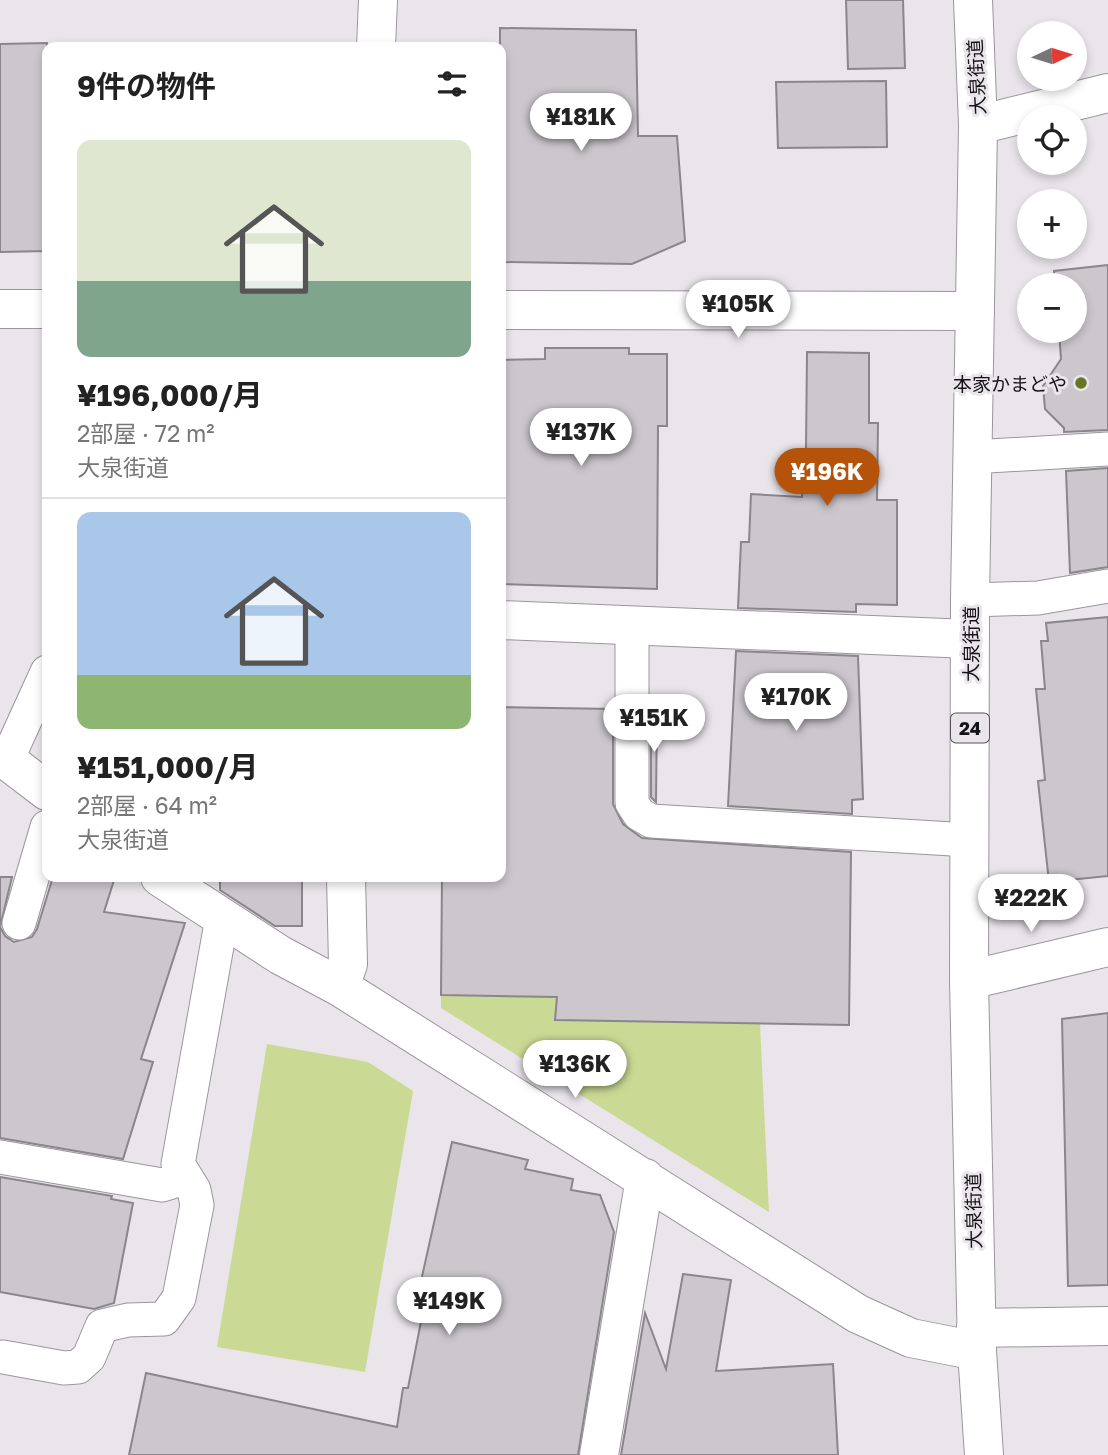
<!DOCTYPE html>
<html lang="ja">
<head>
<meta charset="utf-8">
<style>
  :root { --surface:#fff; --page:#f2f2f2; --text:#222; --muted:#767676; --line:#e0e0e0; --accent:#b45309 }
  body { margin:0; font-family:"Golos Text","Noto Sans JP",sans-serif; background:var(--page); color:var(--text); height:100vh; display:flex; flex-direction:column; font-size:26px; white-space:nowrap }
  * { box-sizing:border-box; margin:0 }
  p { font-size:23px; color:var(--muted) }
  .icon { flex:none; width:38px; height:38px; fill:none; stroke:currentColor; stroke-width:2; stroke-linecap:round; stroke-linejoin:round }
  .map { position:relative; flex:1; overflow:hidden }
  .details { position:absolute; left:42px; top:42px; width:464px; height:840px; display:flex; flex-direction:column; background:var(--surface); border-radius:14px; box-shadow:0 4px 10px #0003 }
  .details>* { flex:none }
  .needle { width:46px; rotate:86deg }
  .fabs { position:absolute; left:1017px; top:21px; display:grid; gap:14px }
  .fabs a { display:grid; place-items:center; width:70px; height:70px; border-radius:50%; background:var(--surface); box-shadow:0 4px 10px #0003; font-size:35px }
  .price { position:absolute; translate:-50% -60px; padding:0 16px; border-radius:24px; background:#fff; color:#222; font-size:23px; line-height:46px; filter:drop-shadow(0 2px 4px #0008) }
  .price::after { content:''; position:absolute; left:50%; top:42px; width:21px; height:16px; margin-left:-10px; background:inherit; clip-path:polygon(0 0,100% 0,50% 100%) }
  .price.current { background:var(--accent); color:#fff }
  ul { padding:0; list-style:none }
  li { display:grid; align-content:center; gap:14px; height:371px; padding:0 35px }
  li+li { border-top:2px solid var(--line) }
  li span { display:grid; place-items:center; height:217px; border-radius:14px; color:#555 }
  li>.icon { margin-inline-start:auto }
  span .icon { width:126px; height:126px; fill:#fffc; stroke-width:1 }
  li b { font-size:30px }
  h2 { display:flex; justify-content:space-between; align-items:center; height:84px; padding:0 35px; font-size:30px }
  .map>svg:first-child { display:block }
  .green { fill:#cada94 }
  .building { fill:#cbc7cd; stroke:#8a868c; stroke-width:2 }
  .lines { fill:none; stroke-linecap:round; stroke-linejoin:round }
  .service-casing { stroke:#9a969c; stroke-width:35 }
  .minor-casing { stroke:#9a969c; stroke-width:40 }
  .primary-casing { stroke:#9a969c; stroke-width:40 }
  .service { stroke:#fff; stroke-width:33 }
  .minor { stroke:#fff; stroke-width:38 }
  .primary { stroke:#fff; stroke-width:38 }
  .poi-dot { fill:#677623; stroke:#e9e5eb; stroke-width:2.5 }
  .labels { text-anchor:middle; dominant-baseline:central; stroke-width:6; stroke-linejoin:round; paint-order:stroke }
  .shield { fill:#e9e5eb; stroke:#545255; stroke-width:2 }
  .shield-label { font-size:18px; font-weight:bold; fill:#141315 }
  .street-label { font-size:19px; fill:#141315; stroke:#e9e5eb }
  .poi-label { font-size:19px; fill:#141315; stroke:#e9e5eb; text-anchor:end }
</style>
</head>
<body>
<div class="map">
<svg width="1108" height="1455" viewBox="0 0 1108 1455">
  <rect width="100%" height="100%" fill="#e9e5eb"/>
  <path class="green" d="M 441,995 L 557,997 L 555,1020 L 760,1024 L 769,1212 L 441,1008 Z
    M 267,1044 L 368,1062 L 413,1091 L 365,1372 L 217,1347 Z"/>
  <path class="building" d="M 846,0 L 903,0 L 905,68 L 848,69 Z
    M 500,28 L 636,30 L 638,136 L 677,136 L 685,241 L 632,264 L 500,262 Z
    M 47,43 L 47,251 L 0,252 L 0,44 Z
    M 886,81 L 887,147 L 778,148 L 776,82 Z
    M 1108,265 L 1108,430 L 1064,432 L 1064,428 L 1045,409 L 1043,386 L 1061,359 L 1059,331 L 1074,331 L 1074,285 L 1055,285 L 1054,271 Z
    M 545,348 L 629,348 L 629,354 L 667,354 L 667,426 L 658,426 L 657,589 L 500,584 L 500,360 L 545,359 Z
    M 807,352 L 869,353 L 869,423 L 878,423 L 877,500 L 897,500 L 897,605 L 856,604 L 856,612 L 738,608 L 741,542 L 749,542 L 751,494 L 802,497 L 801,450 L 806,450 Z
    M 1108,468 L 1108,567 L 1070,573 L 1066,471 Z
    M 1108,617 L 1108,876 L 1049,882 L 1038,781 L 1045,780 L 1036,689 L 1045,689 L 1041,641 L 1048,641 L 1046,623 Z
    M 736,651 L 858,656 L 863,799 L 852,800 L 852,814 L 728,806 Z
    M 500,707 L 613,709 L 613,804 L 623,824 L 642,838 L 851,852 L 849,1025 L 555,1020 L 557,997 L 441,995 L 442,877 L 500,877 Z
    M 651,710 L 657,711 L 656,802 L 651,797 Z
    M 0,877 L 12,877 L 0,927 L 5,936 L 14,942 L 32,937 L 37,929 L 53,877 L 115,877 L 104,912 L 185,923 L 141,1059 L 153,1062 L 123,1159 L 0,1138 Z
    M 220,877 L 302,877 L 302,926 L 275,926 L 220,890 Z
    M 1108,1013 L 1108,1285 L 1068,1286 L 1062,1019 Z
    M 452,1142 L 528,1160 L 525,1169 L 573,1179 L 571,1190 L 600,1195 L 614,1232 L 578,1455 L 129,1455 L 146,1373 L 397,1427 L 403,1388 L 408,1388 L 425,1301 L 417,1299 Z
    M 0,1177 L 112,1196 L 111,1199 L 133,1203 L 114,1303 L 94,1309 L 0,1292 Z
    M 683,1274 L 731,1280 L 716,1371 L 833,1364 L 838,1455 L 621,1455 L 645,1313 L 666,1369 Z"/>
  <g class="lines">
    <g class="service-casing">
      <path id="service" d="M 972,457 L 1108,449
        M 970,600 L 1038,598 L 1108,586
        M 632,625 L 632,803 L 639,814 L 651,821 L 969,840
        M 7,760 L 47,672
        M 19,923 L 47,827
        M 0,1157 L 162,1185 L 184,1178
        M 3,1357 L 64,1368 L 78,1367 L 89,1357 L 102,1326 L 128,1320 L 164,1319 L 179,1298 L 197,1205 L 194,1190 L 178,1164 L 222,918"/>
    </g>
    <g class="minor-casing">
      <path id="minor" d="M 376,47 L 378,0
        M 978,125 L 1108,93
        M 0,309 L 47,309
        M 500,310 L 975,311
        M 500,620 L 970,639
        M 0,755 L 47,791
        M 160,877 L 280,955 L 340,987 L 858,1314 L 911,1338 L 977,1351
        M 969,980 L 1108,947
        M 340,987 L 348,964 L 346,877
        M 976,1328 L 1108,1326
        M 599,1455 L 645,1178"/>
    </g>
    <g class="primary-casing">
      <path id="primary" d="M 973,0 L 978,125 L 970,600 L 969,980 L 977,1351 L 984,1455"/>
    </g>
    <use href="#service" class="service"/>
    <use href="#minor" class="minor"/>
    <use href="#primary" class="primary"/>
  </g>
  <circle class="poi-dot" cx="1081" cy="383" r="7"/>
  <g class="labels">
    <rect class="shield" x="951" y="713.5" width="38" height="29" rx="5"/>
    <g class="shield-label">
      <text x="970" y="728">24</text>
    </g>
    <g class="street-label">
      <text transform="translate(976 77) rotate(-93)">大泉街道</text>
      <text transform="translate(970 644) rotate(-90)">大泉街道</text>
      <text transform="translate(973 1211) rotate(-91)">大泉街道</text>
    </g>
    <g class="poi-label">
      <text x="1067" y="383">本家かまどや</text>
    </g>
  </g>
</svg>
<div class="fabs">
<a><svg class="needle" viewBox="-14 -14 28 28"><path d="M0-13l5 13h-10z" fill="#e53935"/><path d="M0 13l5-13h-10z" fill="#767676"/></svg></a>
<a><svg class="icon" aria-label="locate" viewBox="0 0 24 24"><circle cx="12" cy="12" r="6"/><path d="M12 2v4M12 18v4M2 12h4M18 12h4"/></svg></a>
<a>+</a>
<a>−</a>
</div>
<b class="price" style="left:581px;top:153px">¥181K</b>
<b class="price" style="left:738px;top:340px">¥105K</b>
<b class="price" style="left:581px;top:468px">¥137K</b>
<b class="price current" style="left:827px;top:508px">¥196K</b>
<b class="price" style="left:796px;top:733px">¥170K</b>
<b class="price" style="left:654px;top:754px">¥151K</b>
<b class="price" style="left:1031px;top:934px">¥222K</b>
<b class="price" style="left:575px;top:1100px">¥136K</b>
<b class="price" style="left:449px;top:1337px">¥149K</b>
<section class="details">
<h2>9件の物件<svg class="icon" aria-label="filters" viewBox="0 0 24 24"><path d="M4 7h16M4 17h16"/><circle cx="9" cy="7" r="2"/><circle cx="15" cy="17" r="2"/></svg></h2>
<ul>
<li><span style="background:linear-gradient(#dfe7d0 65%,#7fa58c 0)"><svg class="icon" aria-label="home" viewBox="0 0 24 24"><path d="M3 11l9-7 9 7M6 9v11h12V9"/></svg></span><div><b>¥196,000/月</b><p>2部屋 · 72 m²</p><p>大泉街道</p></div></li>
<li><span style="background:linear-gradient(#a9c7e8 75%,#8fb573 0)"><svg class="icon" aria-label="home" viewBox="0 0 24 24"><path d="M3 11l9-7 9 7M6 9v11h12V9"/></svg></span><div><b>¥151,000/月</b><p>2部屋 · 64 m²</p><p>大泉街道</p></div></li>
</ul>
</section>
</div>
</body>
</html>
